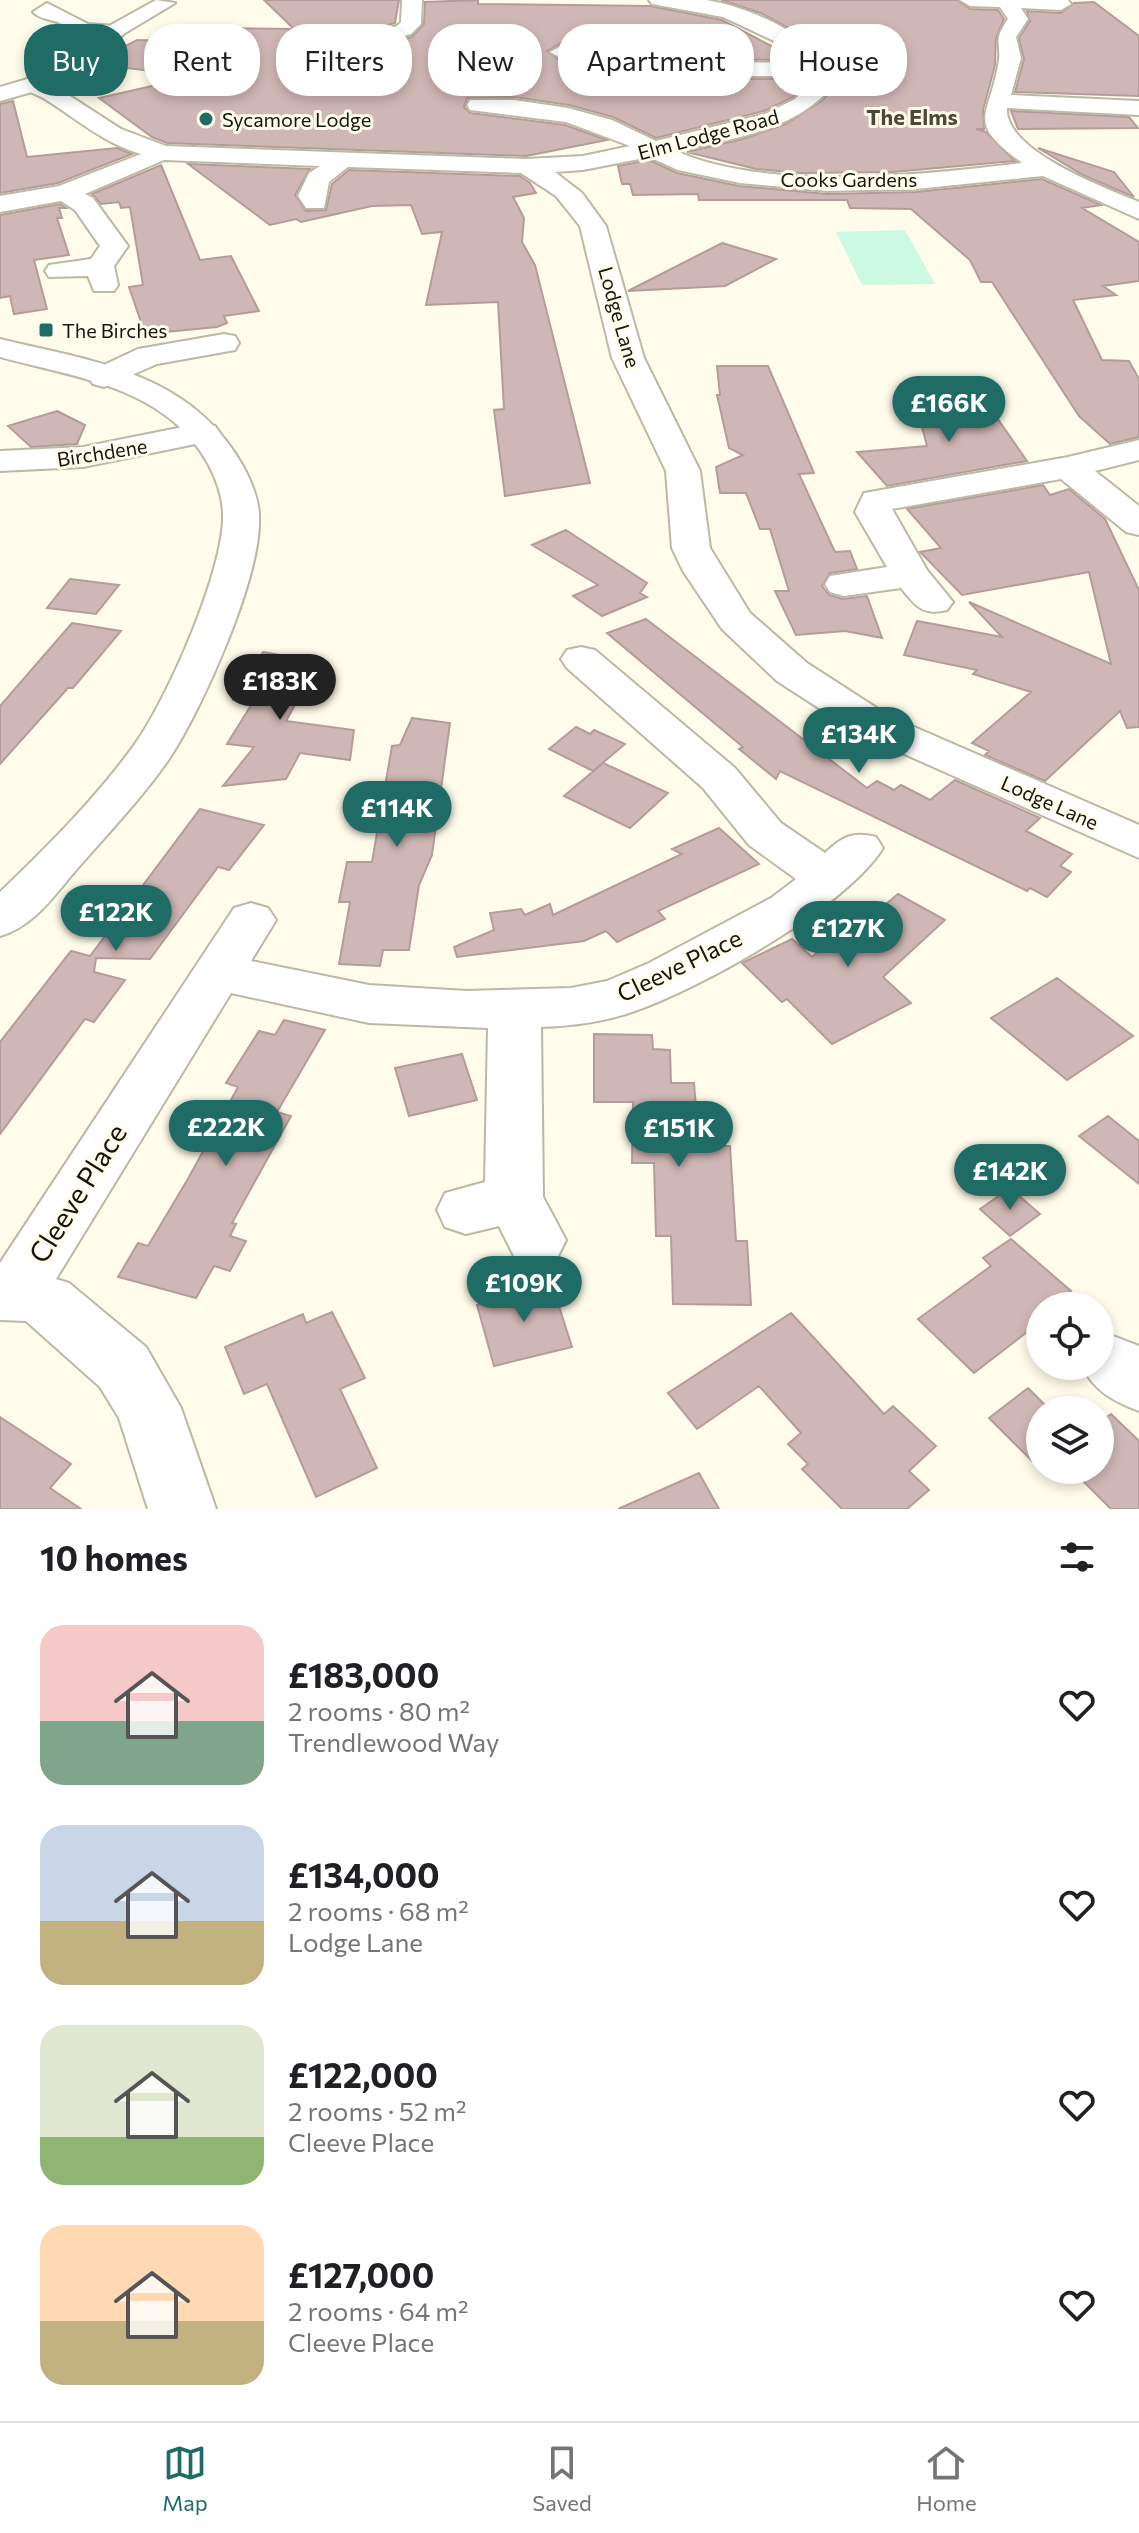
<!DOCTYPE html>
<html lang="en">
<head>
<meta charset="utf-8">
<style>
  :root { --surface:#fff; --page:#f6f6f6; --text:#202124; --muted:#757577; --line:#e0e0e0; --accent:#1f6b66 }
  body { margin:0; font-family:Commissioner,sans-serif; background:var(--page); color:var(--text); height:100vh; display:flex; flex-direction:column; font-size:30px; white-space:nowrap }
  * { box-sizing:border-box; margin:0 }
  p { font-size:26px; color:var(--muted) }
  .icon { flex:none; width:44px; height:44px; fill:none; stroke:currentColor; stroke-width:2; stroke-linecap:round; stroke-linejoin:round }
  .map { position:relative; height:1509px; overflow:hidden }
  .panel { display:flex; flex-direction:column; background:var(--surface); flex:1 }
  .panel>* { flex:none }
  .banner { position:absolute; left:24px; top:24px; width:1092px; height:72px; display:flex; gap:16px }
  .buttons { position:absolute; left:1026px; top:1292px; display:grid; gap:16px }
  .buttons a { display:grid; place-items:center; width:88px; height:88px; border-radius:50%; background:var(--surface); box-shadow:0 4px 12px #0003; font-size:40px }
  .price { position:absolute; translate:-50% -68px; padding:0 18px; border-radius:28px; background:var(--accent); color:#fff; font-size:26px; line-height:52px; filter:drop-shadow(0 2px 4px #0008) }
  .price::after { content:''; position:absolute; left:50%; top:48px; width:24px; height:18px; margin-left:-12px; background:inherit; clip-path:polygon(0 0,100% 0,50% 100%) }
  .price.selected { background:#222; color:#fff }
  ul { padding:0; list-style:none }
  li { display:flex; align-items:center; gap:24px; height:200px; padding:0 40px }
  li span { display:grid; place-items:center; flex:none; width:224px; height:160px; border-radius:24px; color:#555 }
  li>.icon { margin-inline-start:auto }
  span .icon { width:96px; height:96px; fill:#fffc; stroke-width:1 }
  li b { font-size:34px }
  h2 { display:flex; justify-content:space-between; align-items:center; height:96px; padding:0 40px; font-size:34px }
  .pill { padding:0 28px; border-radius:32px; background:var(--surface); box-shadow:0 4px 12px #0003; font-size:28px; line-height:72px }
  .pill.selected { background:var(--accent); color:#fff }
  .menu { display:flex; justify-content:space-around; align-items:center; height:112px; border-top:2px solid var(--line); background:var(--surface); font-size:22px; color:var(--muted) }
  .menu a { display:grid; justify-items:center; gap:4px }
  .menu .selected { color:var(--accent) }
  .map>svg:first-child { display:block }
  .green { fill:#cbf9e2 }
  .building { fill:#cfb7b5; stroke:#b49c9a; stroke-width:2 }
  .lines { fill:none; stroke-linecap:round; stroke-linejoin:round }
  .street-casing { stroke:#bcb8a4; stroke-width:4 }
  .secondary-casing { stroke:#bcb8a4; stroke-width:4 }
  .street { fill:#fff; fill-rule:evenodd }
  .secondary { fill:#fff; fill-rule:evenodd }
  .poi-dot { fill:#1f6b66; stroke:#fffceb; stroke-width:3 }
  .labels { text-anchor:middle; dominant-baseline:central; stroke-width:6; stroke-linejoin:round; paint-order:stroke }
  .far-poi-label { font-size:20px; fill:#16150e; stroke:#fffceb; text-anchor:start }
  .far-street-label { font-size:20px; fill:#16150e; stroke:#fffceb }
  .far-neighbourhood-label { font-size:22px; font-weight:bold; fill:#4d4938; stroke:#fffceb }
  .street-label { font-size:24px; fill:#16150e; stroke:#fffceb }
  .near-street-label { font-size:28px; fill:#16150e; stroke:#fffceb }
</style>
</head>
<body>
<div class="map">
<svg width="1139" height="1509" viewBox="0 0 1139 1509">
  <rect width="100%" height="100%" fill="#fffceb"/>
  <path class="green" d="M 905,230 L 935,284 L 862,285 L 836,232 Z"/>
  <path class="building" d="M 264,0 L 399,0 L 395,23 L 299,50 L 294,59 L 307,67 L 412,37 L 424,24 L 425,2 L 478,0 L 478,4 L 650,6 L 722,20 L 798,60 L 693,59 L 561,43 L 547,51 L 561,61 L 693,79 L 811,79 L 793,97 L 764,111 L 656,138 L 613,117 L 569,105 L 514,97 L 467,98 L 464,107 L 470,113 L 565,125 L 607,140 L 526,156 L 167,143 L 152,137 L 99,98 L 196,76 L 91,64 L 137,40 L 212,42 L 224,28 L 294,29 Z
    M 721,0 L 957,0 L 970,9 L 998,10 L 1004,19 L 996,38 L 995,65 L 983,110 L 984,129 L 976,129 L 986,132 L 1015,161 L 893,172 L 800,173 L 756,169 L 687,152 L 743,139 L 786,124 L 823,100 L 839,81 L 838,68 L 796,32 L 761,13 Z
    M 1094,2 L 1139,36 L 1139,96 L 1015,92 L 1024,59 L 1019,38 L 1030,21 L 1027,11 L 1061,13 L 1074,3 Z
    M 13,101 L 27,157 L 117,148 L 132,154 L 58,183 L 0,193 L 0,104 Z
    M 1011,111 L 1129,117 L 1138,128 L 1018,129 Z
    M 1038,148 L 1114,172 L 1134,197 L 1083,175 Z
    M 649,160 L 677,173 L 739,186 L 827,194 L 916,192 L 1042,179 L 1101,205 L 1082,208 L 1139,242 L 1139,281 L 1103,286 L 1116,295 L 1073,300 L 1102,360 L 1129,361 L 1139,379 L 1139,437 L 1110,444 L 1079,416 L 992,282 L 981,282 L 970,260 L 911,209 L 850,208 L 847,200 L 699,200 L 698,194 L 633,195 L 630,184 L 622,184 L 618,166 Z
    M 188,164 L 310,169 L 295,195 L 306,211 L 326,210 L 332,184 L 349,170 L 520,176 L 530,183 L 536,193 L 513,197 L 524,218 L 522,242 L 535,265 L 590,483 L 505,496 L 494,410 L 504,409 L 498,302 L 426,305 L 442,232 L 422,234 L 411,205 L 372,206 L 301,222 L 296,219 L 270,225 Z
    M 161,165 L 200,260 L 231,256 L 259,311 L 224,316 L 227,323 L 217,327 L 145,334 L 129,287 L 143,285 L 130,207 L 121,208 L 119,202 L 101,204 L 92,194 Z
    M 60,204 L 66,208 L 59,208 L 62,218 L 57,218 L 69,255 L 34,260 L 47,309 L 14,314 L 10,296 L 0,298 L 0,215 Z
    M 722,243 L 776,259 L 725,286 L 628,291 Z
    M 717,366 L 768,366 L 814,473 L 799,474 L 835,552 L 850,551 L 857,569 L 830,573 L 822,586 L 829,595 L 843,599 L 867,596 L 882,638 L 845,631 L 796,635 L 775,591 L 789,591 L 770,529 L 760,529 L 746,493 L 720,493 L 716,467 L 743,455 L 729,448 L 717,395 L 720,395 Z
    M 936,395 L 981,395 L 1027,461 L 887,486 L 857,452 L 927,446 L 918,412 L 940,409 Z
    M 57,411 L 85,425 L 77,444 L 31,447 L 8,426 Z
    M 1043,485 L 1050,495 L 1069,489 L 1105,519 L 1139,590 L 1139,727 L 1127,728 L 1120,711 L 1045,781 L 985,755 L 989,751 L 972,743 L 1031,692 L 973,674 L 977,670 L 904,655 L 917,621 L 1002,637 L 969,602 L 1111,664 L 1089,572 L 962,595 L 920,552 L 941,548 L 907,509 Z
    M 566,530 L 647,583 L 640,593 L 647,597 L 602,616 L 573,596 L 598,585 L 532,545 Z
    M 70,579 L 119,585 L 96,614 L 47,608 Z
    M 646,619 L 867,788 L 877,781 L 894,790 L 901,785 L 930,800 L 955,780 L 1040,818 L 1026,831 L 1072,854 L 1060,866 L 1071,872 L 1047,897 L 1030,888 L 1027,891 L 780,771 L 776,779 L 739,749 L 743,747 L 607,633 Z
    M 72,623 L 121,631 L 73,688 L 68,688 L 0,764 L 0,706 Z
    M 263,652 L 319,662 L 286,721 L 354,730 L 350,760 L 300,753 L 286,779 L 223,786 L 254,747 L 227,744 L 253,702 L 233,700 Z
    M 412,718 L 450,723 L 432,855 L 419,885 L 409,950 L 383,950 L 380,966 L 339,964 L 350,902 L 339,902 L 347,862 L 372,862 L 392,746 L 400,745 Z
    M 576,727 L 590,734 L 594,730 L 625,744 L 593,771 L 549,749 Z
    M 603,763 L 668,793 L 630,828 L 564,796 Z
    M 200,809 L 264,825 L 229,870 L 218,867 L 150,959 L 96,958 L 94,972 L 125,980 L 94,1022 L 85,1019 L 0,1134 L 0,1042 L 71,951 L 90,956 Z
    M 719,828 L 759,864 L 658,911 L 665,919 L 617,942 L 606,931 L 584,941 L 457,957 L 454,947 L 494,930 L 490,913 L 521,909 L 525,915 L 550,904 L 553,915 L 682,854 L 672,849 Z
    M 898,894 L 945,920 L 883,977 L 911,1003 L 832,1044 L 787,999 L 782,1002 L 742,963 L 792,939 L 812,957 L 871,905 L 880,909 Z
    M 1057,978 L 1133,1036 L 1067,1080 L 991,1018 Z
    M 284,1020 L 325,1030 L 277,1112 L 291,1116 L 232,1223 L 236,1224 L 230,1236 L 246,1241 L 230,1271 L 214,1266 L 196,1298 L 118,1277 L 138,1243 L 148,1246 L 189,1177 L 238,1087 L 226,1083 L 259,1031 L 275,1035 Z
    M 594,1034 L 652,1035 L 653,1049 L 670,1050 L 671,1083 L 694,1083 L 696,1107 L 711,1107 L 713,1146 L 730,1146 L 736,1241 L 747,1241 L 751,1305 L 673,1304 L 671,1236 L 656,1236 L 654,1163 L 632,1163 L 633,1102 L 594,1102 Z
    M 462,1054 L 477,1100 L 409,1116 L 395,1068 Z
    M 1108,1116 L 1139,1141 L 1139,1184 L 1079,1136 Z
    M 1010,1188 L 1040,1214 L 1010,1236 L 980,1209 Z
    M 1011,1239 L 1071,1291 L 1050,1306 L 1040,1306 L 1040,1322 L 974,1373 L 918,1319 L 991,1266 L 983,1258 Z
    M 550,1278 L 572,1347 L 494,1366 L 477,1305 L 512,1296 L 509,1288 Z
    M 332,1312 L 365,1378 L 340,1389 L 377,1468 L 316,1497 L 267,1384 L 244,1394 L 225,1347 L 303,1314 L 306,1323 Z
    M 791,1313 L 884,1414 L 893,1406 L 936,1446 L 909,1471 L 929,1490 L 907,1509 L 842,1509 L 802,1469 L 808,1464 L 788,1444 L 801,1433 L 759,1386 L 697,1429 L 668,1393 Z
    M 1028,1388 L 1050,1410 L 1040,1410 L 1039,1468 L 989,1418 Z
    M 1111,1414 L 1139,1441 L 1139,1509 L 1111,1509 L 1072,1470 L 1100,1470 L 1100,1422 Z
    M 0,1417 L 71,1464 L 50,1488 L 81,1509 L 0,1509 Z
    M 699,1473 L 719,1509 L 618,1509 Z"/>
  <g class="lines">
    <g class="street-casing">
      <path id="street" d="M 402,0 L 422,0 L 421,24 L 411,34 L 308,64 L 297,58 L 300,53 L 397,26 L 401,22 Z
        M 649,0 C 668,0 688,0 706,0 C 751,7 808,35 836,70 L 836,81 C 801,130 732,139 676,151 C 769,192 923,175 1022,163 C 967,121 987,122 998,66 C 1003,41 991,44 1008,19 L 1000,7 L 970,6 L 960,0 L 1068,0 L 1071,4 L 1061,10 L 1021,8 L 1028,19 L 1016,37 L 1021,58 L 1011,95 L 1139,101 L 1139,115 L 1007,108 C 1004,151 1106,188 1139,202 L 1139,219 L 1043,176 L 916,189 L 827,191 L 740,183 L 678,170 L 649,157 L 583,170 L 555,172 L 582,193 L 606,226 L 644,358 L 700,471 L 710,548 L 750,613 L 807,663 L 889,716 L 1139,825 L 1139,858 L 859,734 L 777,681 L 722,629 L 683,571 L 672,548 L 666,471 L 612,358 L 580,226 L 556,196 L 521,173 L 348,167 L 329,182 L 324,208 L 306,208 L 298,196 L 309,173 L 320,166 L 164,160 L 85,194 L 93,198 L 128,246 L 114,266 L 118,285 L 114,291 L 94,291 L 88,276 L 49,277 L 45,271 L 49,265 L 91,259 L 100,246 L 75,210 L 61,201 L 0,212 L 0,196 L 59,186 L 141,154 C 103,143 77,119 45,99 C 37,94 28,93 23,86 L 34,79 L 56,87 L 121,129 L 166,146 L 526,159 L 583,156 L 630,146 L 566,122 L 470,110 L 467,105 L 470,100 L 514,100 L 568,108 L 612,120 L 656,141 L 765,114 L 795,99 L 814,80 L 814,76 L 693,76 L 561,58 L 550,52 L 561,46 L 693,62 L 808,63 L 772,40 L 723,17 L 652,4 Z
        M 47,3 L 88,24 L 115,26 L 125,32 C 108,51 75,29 57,22 C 48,19 40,19 33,12 Z
        M 224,334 L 235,336 L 239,343 L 235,350 L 157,364 L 104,387 L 93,384 L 88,377 L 93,370 L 138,349 Z
        M 203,423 L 215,426 L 220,433 L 215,440 L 83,467 L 0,471 L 0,451 L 83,447 Z
        M 1139,440 L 1139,460 L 1095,471 L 1139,506 L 1139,535 L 1126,532 L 1061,479 L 892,509 L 927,570 L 953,602 L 947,610 C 922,616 916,606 901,588 L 844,596 L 830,592 L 825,584 L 830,576 L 887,567 L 855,512 L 864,493 L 1068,457 Z
        M 581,647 L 595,650 L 735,768 L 781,823 L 825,853 C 842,837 852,831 876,837 L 883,848 C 845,908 700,989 632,1012 C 603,1022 572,1026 541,1027 L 543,1197 L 566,1240 L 557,1258 L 536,1265 L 515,1258 L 499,1226 L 466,1234 L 445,1227 L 437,1210 L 445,1193 L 485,1182 L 488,1028 L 369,1023 L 231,993 L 56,1279 L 69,1283 L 146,1347 L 181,1408 L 216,1509 L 148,1509 L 119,1418 L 100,1387 L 26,1321 L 0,1320 L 0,1263 L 234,908 L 251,903 L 268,908 L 276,920 L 251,961 L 369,985 L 467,991 L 571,988 L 607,981 L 649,963 L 771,898 L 796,879 L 749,845 L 703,788 L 567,668 L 561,659 L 567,650 Z
        M 1113,1336 L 1139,1346 L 1139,1411 C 1113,1401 1094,1391 1082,1366 L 1100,1366 L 1100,1340 Z"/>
    </g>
    <g class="secondary-casing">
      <path id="secondary" d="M 156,0 L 175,3 L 125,33 L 64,83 L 0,101 L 0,87 L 48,73 L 111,25 Z
        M 0,339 C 95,362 190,372 243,466 C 251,481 259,499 259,517 C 262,575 202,710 169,759 C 144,795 113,828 84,861 C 59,888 37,926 0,936 L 0,892 C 47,847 97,797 135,744 C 167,700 226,566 223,512 C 221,479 200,444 175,423 C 128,382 58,373 0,357 Z"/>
    </g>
    <use href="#street" class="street"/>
    <use href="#secondary" class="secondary"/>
  </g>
  <g class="poi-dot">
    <circle cx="206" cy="119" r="8"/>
    <rect x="38" y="322" width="16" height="16" rx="4"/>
  </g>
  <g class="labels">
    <g class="far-poi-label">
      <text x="222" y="119">Sycamore Lodge</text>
      <text x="62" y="330">The Birches</text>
    </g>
    <g class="far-street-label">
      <text transform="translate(708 134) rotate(-15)">Elm Lodge Road</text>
      <text x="849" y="179">Cooks Gardens</text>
      <text transform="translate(620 317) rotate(74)">Lodge Lane</text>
      <text transform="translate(102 452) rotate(-9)">Birchdene</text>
      <text transform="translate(1050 802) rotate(24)">Lodge Lane</text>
    </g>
    <g class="far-neighbourhood-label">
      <text x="912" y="116">The Elms</text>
    </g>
    <g class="street-label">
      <text transform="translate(679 965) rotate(-26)">Cleeve Place</text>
    </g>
    <g class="near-street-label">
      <text transform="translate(77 1193) rotate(-58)">Cleeve Place</text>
    </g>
  </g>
</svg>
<div class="buttons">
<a><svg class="icon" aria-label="locate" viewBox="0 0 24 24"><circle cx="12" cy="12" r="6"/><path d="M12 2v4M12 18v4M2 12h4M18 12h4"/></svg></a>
<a><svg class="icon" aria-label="layers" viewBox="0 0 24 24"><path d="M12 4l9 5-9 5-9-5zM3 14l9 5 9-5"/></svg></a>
</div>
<b class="price" style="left:949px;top:444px">£166K</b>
<b class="price selected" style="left:280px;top:722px">£183K</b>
<b class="price" style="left:859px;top:775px">£134K</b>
<b class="price" style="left:397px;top:849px">£114K</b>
<b class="price" style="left:116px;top:953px">£122K</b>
<b class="price" style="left:848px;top:969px">£127K</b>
<b class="price" style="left:226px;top:1168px">£222K</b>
<b class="price" style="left:679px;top:1169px">£151K</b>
<b class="price" style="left:1010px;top:1212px">£142K</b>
<b class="price" style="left:524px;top:1324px">£109K</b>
<div class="banner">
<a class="pill selected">Buy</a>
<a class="pill">Rent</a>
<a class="pill">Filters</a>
<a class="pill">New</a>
<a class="pill">Apartment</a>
<a class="pill">House</a>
</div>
</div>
<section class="panel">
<h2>10 homes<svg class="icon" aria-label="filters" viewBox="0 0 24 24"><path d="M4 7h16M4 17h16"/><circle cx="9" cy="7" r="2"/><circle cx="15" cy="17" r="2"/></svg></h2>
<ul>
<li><span style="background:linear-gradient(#f6c9c9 60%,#7fa58c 0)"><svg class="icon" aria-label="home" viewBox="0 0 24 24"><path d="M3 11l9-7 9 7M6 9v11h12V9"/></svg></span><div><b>£183,000</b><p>2 rooms · 80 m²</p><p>Trendlewood Way</p></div><svg class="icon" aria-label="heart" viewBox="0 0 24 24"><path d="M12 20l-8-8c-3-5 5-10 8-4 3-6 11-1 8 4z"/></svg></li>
<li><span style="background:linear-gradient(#c9d6e8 60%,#c2b280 0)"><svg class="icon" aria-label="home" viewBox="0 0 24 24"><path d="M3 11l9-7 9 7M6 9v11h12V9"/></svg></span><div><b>£134,000</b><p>2 rooms · 68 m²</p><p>Lodge Lane</p></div><svg class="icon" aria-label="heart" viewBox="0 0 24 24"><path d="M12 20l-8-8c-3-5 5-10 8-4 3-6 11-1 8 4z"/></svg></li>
<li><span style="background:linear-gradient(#dfe7d0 70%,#8fb573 0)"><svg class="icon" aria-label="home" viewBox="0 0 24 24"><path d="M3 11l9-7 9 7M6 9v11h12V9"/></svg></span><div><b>£122,000</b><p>2 rooms · 52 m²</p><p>Cleeve Place</p></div><svg class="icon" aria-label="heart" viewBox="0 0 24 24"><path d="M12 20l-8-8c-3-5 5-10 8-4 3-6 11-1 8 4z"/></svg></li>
<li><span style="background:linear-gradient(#ffd9b3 60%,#c2b280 0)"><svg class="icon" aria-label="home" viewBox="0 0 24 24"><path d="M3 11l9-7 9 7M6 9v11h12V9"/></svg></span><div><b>£127,000</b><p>2 rooms · 64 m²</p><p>Cleeve Place</p></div><svg class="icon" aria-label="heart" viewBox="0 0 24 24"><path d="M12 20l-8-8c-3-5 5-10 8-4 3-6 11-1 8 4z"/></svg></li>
</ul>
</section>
<nav class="menu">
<a class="selected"><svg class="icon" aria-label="map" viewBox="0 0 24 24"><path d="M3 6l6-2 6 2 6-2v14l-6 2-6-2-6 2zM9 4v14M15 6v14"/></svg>Map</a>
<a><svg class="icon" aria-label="saved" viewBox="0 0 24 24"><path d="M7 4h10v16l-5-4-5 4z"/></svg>Saved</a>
<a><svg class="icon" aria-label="home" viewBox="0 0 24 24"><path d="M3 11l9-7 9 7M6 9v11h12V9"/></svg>Home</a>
</nav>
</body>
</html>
